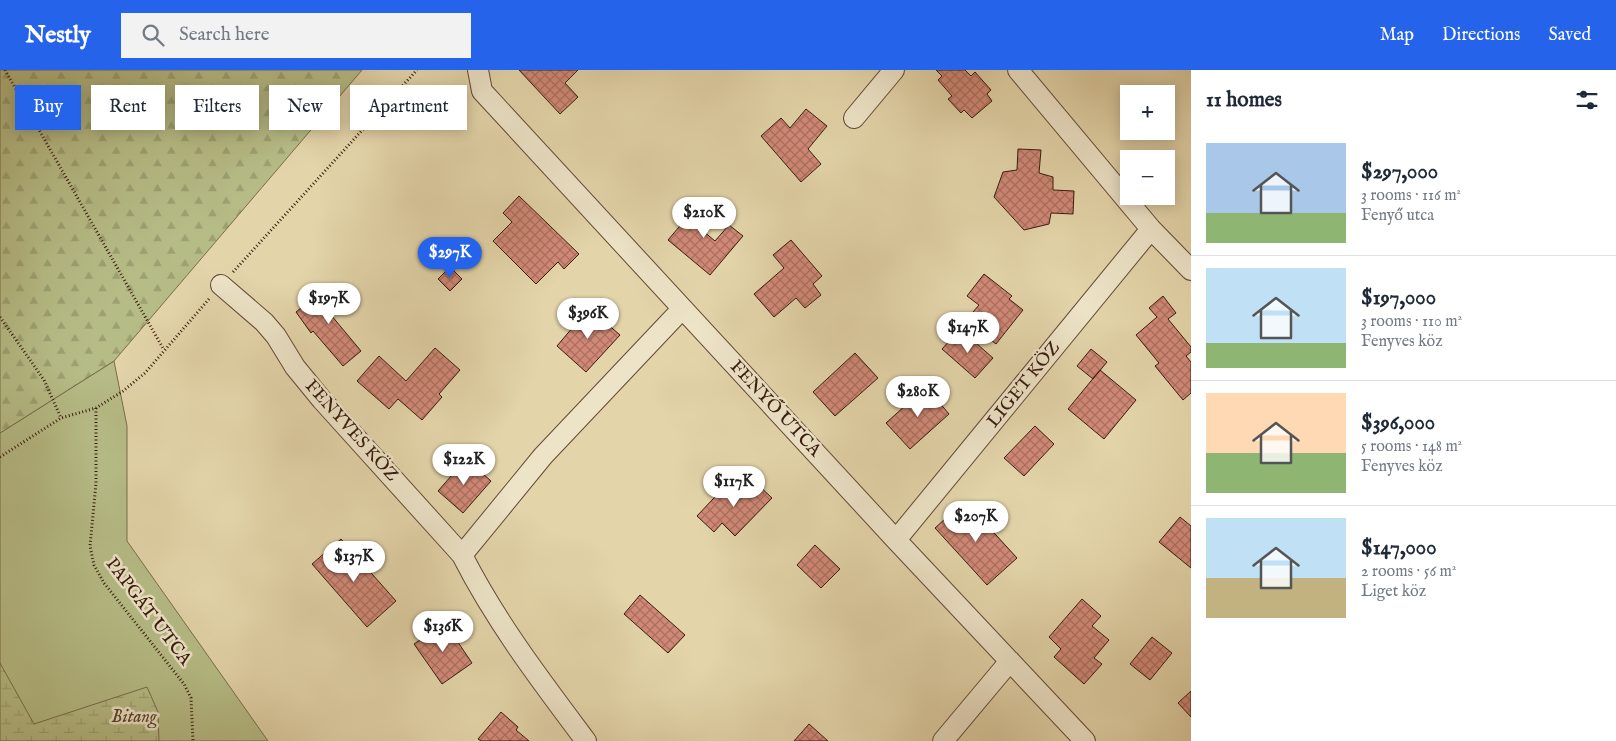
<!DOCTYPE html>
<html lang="en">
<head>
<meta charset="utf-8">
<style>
  :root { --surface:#fff; --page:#f2f2f3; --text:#1f2937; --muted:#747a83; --line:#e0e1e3; --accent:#2563eb }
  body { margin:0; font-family:"IM FELL English",serif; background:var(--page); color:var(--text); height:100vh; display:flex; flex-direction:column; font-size:19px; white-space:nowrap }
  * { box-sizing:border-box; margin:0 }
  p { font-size:16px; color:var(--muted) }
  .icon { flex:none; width:28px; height:28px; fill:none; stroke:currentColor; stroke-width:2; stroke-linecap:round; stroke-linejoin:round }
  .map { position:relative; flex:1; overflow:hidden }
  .side { display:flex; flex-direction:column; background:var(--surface); width:425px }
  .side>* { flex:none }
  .banner { position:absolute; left:15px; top:15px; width:475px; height:45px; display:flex; gap:10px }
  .fabs { position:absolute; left:1120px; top:15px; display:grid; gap:10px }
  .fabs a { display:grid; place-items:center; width:55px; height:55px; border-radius:0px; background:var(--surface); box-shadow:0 2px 12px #0003; font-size:25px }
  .price { position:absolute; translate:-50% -42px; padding:0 11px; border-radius:18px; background:#fff; color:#222; font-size:16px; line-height:32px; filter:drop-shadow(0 1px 2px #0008) }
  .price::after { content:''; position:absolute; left:50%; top:30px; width:15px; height:11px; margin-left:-8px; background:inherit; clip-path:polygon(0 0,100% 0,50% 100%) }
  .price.active { background:var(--accent); color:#fff }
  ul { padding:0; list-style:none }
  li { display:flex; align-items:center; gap:15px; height:125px; padding:0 15px }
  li+li { border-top:1px solid var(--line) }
  li span { display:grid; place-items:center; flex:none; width:140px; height:100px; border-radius:0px; color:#555 }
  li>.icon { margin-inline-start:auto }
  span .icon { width:60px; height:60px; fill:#fffc; stroke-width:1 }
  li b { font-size:21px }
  h2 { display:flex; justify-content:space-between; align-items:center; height:60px; padding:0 15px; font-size:21px }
  .tag { padding:0 18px; border-radius:0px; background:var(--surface); box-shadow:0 2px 12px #0003; font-size:18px; line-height:45px }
  .tag.active { background:var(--accent); color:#fff }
  header { display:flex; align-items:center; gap:30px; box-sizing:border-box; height:70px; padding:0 25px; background:var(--accent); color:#fff }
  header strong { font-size:24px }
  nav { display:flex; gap:28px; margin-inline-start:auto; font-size:18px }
  .search { width:350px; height:45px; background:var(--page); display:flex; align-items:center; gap:12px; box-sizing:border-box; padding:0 18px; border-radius:0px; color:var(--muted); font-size:19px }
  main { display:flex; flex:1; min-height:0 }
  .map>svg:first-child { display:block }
  .green { fill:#b6bc86; stroke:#786c4a }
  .forest { fill:url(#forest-firs); stroke:#786c4a }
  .wetland { fill:url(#wetland-marsh); stroke:#786c4a }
  .building { fill:url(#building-cross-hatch); stroke:#391b0f }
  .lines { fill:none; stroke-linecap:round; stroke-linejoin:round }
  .street-casing { stroke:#644936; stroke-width:22 }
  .path { stroke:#391b0f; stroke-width:3; stroke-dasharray:1 2.5; stroke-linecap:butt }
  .street { stroke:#ede3c7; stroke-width:20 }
  .labels { text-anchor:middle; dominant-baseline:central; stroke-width:5; stroke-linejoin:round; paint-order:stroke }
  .street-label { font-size:18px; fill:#391b0f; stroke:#ede3c7 }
  .park-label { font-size:18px; font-style:italic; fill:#58432d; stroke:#ede3c7 }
</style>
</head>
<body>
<header>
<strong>Nestly</strong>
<div class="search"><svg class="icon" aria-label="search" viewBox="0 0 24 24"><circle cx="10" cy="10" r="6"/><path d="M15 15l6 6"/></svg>Search here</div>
<nav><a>Map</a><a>Directions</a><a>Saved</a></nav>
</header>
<main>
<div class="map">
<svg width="1191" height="671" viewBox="0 0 1191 671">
  <defs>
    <pattern id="forest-firs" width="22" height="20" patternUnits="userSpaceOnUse" patternTransform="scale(1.25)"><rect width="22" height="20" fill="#b6bc86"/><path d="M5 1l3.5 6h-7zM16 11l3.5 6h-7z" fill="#9da172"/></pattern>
    <pattern id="wetland-marsh" width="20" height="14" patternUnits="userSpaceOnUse" patternTransform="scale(1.25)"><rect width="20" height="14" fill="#b6bc86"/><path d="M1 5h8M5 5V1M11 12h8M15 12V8" fill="none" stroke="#9da172"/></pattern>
    <pattern id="building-cross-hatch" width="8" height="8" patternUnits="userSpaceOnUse" patternTransform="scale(1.25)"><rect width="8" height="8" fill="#d18977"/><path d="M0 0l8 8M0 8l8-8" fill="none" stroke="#ab6f60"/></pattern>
  </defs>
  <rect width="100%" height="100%" fill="#e3d4a9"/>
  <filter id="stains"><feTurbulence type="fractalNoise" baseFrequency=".004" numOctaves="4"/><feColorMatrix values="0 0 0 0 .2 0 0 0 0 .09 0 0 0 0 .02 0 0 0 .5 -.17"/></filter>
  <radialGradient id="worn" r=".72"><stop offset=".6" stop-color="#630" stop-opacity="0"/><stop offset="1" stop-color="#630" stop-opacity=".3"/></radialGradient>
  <path class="green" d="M 114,291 L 127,356 L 127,471 L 268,671 L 0,671 L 0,363 Z"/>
  <path class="forest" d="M 0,0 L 362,0 L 114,291 L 0,363 Z"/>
  <path class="wetland" d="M 0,593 L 34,654 L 147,617 L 158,642 L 159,671 L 0,671 Z"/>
  <path class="building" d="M 519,0 L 578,0 L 565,13 L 578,27 L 560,44 Z
    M 936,0 L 965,0 L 971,6 L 975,2 L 991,20 L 987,24 L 992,31 L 972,48 L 964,40 L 961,43 L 948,29 L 952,26 L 938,10 L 942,6 Z
    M 806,39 L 827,56 L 808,79 L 821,94 L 801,112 L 761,66 L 781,48 L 790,58 Z
    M 1018,79 L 1041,80 L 1039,103 L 1053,107 L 1053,120 L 1074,121 L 1073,144 L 1051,143 L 1049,154 L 1024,160 L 994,127 L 1003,102 L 1017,100 Z
    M 519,126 L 579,184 L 564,199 L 558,192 L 536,214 L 493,171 L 512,152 L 503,143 Z
    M 701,131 L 717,144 L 703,161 L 715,171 L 729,155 L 743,166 L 710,205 L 668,170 Z
    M 791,170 L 822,206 L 813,214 L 821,225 L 805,238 L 796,228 L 774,247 L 754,224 L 784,198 L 773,185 Z
    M 450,197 L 462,209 L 450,221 L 438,209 Z
    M 984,204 L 1012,226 L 1009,229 L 1023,240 L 996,274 L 966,250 L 979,235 L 967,226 Z
    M 329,215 L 345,233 L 331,245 L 361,281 L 343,296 L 313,261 L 311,263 L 296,242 Z
    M 1163,226 L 1176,243 L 1168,249 L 1191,277 L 1191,282 L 1186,286 L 1191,292 L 1191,323 L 1183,330 L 1155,296 L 1159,293 L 1136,265 L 1157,247 L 1149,238 Z
    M 590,239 L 620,265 L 586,302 L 557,276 L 573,257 L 570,254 L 579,244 L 583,247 Z
    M 960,259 L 993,288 L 975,308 L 942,279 Z
    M 435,278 L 460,300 L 439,324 L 442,327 L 422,350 L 398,329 L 389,339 L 357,311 L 379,286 L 406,311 Z
    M 1091,279 L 1107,292 L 1093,309 L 1077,296 Z
    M 855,283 L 878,308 L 835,346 L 813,322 Z
    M 1100,300 L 1136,330 L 1104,369 L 1068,339 Z
    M 926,317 L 949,344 L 910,379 L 886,353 Z
    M 1035,356 L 1054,374 L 1024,406 L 1004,388 Z
    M 466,389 L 491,411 L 463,443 L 438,421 Z
    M 754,411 L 772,428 L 735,466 L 722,453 L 714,462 L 697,446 L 728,413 L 740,425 Z
    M 965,431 L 1017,488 L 987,515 L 935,458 Z
    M 1180,447 L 1191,456 L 1191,498 L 1159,472 Z
    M 341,469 L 396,531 L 367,557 L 312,494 Z
    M 815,475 L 840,499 L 821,518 L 797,495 Z
    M 640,525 L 685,565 L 668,583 L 624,544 Z
    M 1082,529 L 1101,546 L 1092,556 L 1109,570 L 1094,588 L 1102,594 L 1084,614 L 1054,587 L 1061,579 L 1049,567 Z
    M 445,553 L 472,593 L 442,614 L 414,574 Z
    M 1152,567 L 1172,583 L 1150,610 L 1130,594 Z
    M 1191,621 L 1191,647 L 1178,633 Z
    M 501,642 L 518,657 L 516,660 L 529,671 L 481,671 L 478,669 Z
    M 809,654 L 828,671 L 794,671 Z"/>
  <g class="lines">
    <g class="street-casing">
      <path id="street" d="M 478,0 L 482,21 L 896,470 L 1085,671
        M 1018,0 L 1151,159 L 1191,200
        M 854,48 L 894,0
        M 221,215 L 264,252 L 276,266 L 295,297 L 322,330 L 462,485 L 543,386 L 682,239
        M 896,470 L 1151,159
        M 462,485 C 496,552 541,611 586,671
        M 943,671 L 1010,591"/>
    </g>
    <path class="path" d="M 5,0 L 164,280
      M 233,202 L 417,0
      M 0,247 L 44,310 L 61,348
      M 96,338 L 96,413 L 90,476 L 94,495 L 104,513 L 184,614 L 191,628 L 193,671
      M 0,387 L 61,348 L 96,338 L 123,321 L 145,303 L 209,229"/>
    <use href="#street" class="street"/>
  </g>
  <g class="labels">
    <g class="street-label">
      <text transform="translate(1024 315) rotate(-51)">LIGET KÖZ</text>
      <text transform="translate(775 339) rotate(47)">FENYŐ UTCA</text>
      <text transform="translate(351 361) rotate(48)">FENYVES KÖZ</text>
      <text transform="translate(148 542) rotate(53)">PAPGÁT UTCA</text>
    </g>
    <g class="park-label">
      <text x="134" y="647">Bitang</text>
    </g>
  </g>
  <rect width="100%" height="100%" filter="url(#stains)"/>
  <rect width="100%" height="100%" fill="url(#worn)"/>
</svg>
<div class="fabs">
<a>+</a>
<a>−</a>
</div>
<b class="price" style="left:704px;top:169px">$210K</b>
<b class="price active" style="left:450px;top:209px">$297K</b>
<b class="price" style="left:329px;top:255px">$197K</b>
<b class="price" style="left:588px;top:270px">$396K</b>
<b class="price" style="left:968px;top:284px">$147K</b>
<b class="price" style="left:918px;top:348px">$280K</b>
<b class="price" style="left:464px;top:416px">$122K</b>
<b class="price" style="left:734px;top:438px">$117K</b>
<b class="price" style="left:976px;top:473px">$207K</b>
<b class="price" style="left:354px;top:513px">$137K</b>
<b class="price" style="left:443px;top:583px">$136K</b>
<div class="banner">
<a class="tag active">Buy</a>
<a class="tag">Rent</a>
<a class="tag">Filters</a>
<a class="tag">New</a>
<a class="tag">Apartment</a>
</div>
</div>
<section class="side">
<h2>11 homes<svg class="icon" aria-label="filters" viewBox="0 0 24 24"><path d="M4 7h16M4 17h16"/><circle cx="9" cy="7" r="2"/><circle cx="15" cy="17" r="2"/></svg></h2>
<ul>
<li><span style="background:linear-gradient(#a9c7e8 70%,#8fb573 0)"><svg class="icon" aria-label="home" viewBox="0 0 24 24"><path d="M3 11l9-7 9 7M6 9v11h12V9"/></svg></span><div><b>$297,000</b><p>3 rooms · 116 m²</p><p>Fenyő utca</p></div></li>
<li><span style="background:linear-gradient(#bfe0f5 75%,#8fb573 0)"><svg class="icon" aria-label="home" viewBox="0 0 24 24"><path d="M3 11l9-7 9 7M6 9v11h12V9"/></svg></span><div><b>$197,000</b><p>3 rooms · 110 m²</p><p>Fenyves köz</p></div></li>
<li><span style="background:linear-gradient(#ffd9b3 60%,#8fb573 0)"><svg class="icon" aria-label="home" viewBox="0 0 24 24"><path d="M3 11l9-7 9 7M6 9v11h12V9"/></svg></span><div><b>$396,000</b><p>5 rooms · 148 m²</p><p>Fenyves köz</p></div></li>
<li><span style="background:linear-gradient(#bfe0f5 60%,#c2b280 0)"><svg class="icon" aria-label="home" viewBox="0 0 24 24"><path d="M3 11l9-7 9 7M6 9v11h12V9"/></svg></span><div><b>$147,000</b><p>2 rooms · 56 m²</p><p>Liget köz</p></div></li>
</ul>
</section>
</main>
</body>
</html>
